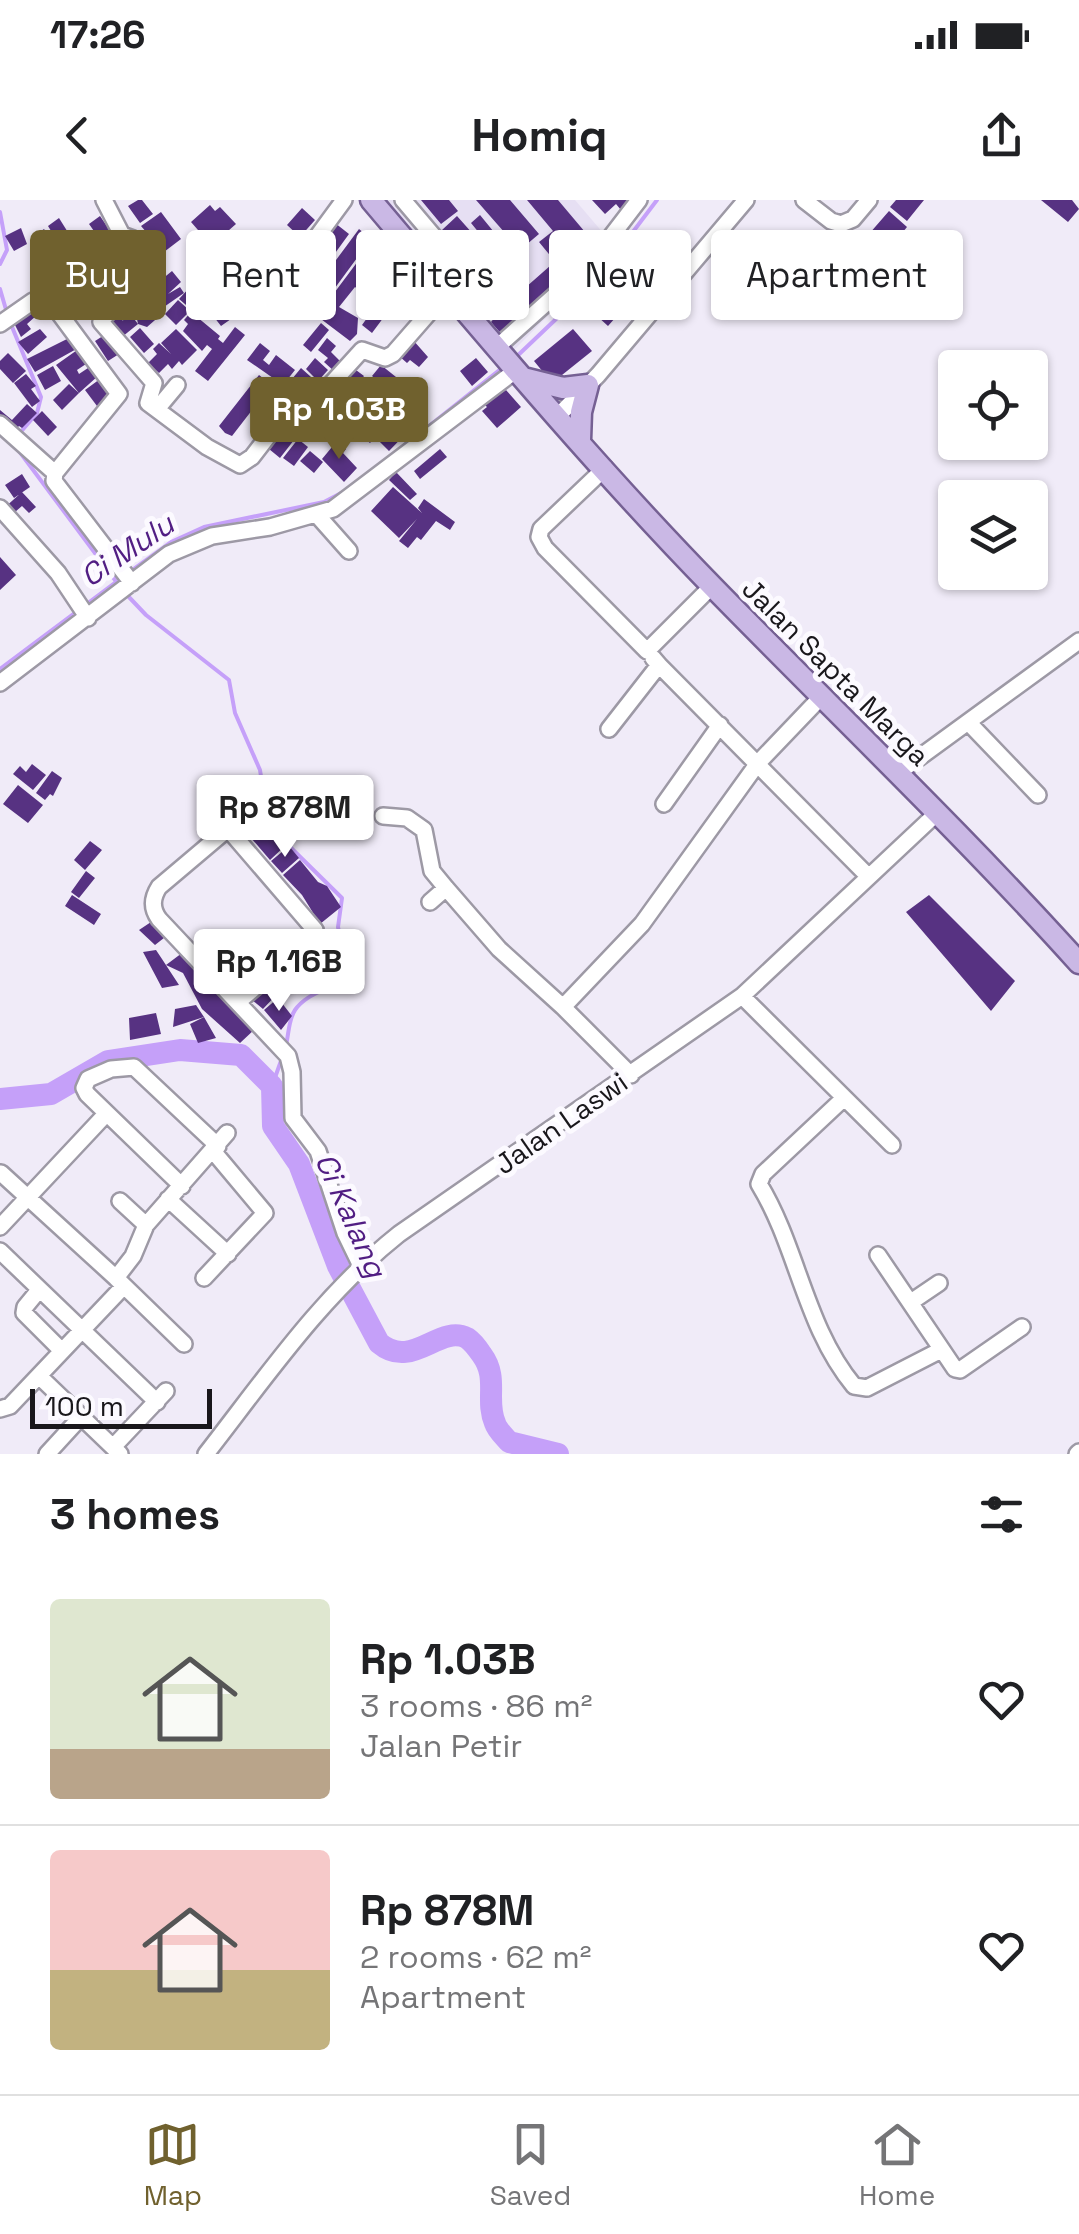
<!DOCTYPE html>
<html lang="en">
<head>
<meta charset="utf-8">
<style>
  :root { --surface:#fff; --page:#f6f6f6; --text:#202124; --muted:#757577; --line:#e0e0e0; --accent:#70612e }
  body { margin:0; font-family:"Space Grotesk",sans-serif; background:var(--page); color:var(--text); height:100vh; display:flex; flex-direction:column; font-size:38px; white-space:nowrap }
  * { box-sizing:border-box; margin:0 }
  p { font-size:32px; color:var(--muted) }
  .icon { flex:none; width:55px; height:55px; fill:none; stroke:currentColor; stroke-width:2; stroke-linecap:round; stroke-linejoin:round }
  .map { position:relative; height:1254px; overflow:hidden }
  .details { display:flex; flex-direction:column; background:var(--surface); flex:1 }
  .details>* { flex:none }
  .banner { position:absolute; left:30px; top:30px; width:1020px; height:90px; display:flex; gap:20px }
  .tools { position:absolute; left:938px; top:150px; display:grid; gap:20px }
  .tools a { display:grid; place-items:center; width:110px; height:110px; border-radius:10px; background:var(--surface); box-shadow:0 2px 8px #0004; font-size:50px }
  .scale { position:absolute; left:30px; bottom:25px; width:182px; box-sizing:border-box; padding-left:10px; border:5px solid #19171b; border-top:0; font-size:28px; line-height:35px; white-space:nowrap; color:#19171b; -webkit-text-stroke:8px #fcfaff; paint-order:stroke }
  .price { position:absolute; translate:-50% -85px; padding:0 22px; border-radius:10px; background:#fff; color:#222; font-size:32px; line-height:65px; filter:drop-shadow(0 2px 5px #0008) }
  .price::after { content:''; position:absolute; left:50%; top:60px; width:30px; height:22px; margin-left:-15px; background:inherit; clip-path:polygon(0 0,100% 0,50% 100%) }
  .price.active { background:var(--accent); color:#fff }
  ul { padding:0; list-style:none }
  li { display:flex; align-items:center; gap:30px; height:250px; padding:0 50px }
  li+li { border-top:2px solid var(--line) }
  li span { display:grid; place-items:center; flex:none; width:280px; height:200px; border-radius:10px; color:#555 }
  li>.icon { margin-inline-start:auto }
  span .icon { width:120px; height:120px; fill:#fffc; stroke-width:1 }
  li b { font-size:42px }
  h2 { display:flex; justify-content:space-between; align-items:center; height:120px; padding:0 50px; font-size:42px }
  .tag { padding:0 35px; border-radius:10px; background:var(--surface); box-shadow:0 2px 8px #0004; font-size:35px; line-height:90px }
  .tag.active { background:var(--accent); color:#fff }
  .status { display:flex; justify-content:space-between; align-items:center; height:70px; padding:0 50px; background:var(--surface); direction:ltr }
  .status svg { height:28px; fill:currentColor }
  header { display:flex; justify-content:space-between; align-items:center; height:130px; padding:0 50px; background:var(--surface); font-size:45px; font-weight:800 }
  .tabs { display:flex; justify-content:space-around; align-items:center; height:140px; border-top:2px solid var(--line); background:var(--surface); font-size:28px; color:var(--muted) }
  .tabs a { display:grid; justify-items:center; gap:5px }
  .tabs .active { color:var(--accent) }
  .map>svg:first-child { display:block }
  .built { fill:#e6dff3 }
  .lines { fill:none; stroke-linecap:round; stroke-linejoin:round }
  .stream { stroke:#c5a0f9; stroke-width:4 }
  .river { stroke:#c5a0f9; stroke-width:22 }
  .building { fill:#573282 }
  .minor-casing { stroke:#9d99a5; stroke-width:20 }
  .major-casing { stroke:#756093; stroke-width:25 }
  .minor { stroke:#fff; stroke-width:15 }
  .major { stroke:#cab8e5; stroke-width:20 }
  .labels { text-anchor:middle; dominant-baseline:central; stroke-width:10; stroke-linejoin:round; paint-order:stroke }
  .street-label { font-size:28px; fill:#19171b; stroke:#fcfaff }
  .water-label { font-size:30px; font-style:italic; fill:#511d83; stroke:#fcfaff }
</style>
</head>
<body>
<div class="status"><b>17:26</b><svg viewBox="0 0 49 12"><path d="M0 12V9h3v3zM5 12V6h3v6zM10 12V3h3v9zM15 12V0h3v12zM26 1h20v11H26zM47 4h2v5h-2z"/></svg></div>
<header><svg class="icon" aria-label="back" viewBox="0 0 24 24"><path d="M15 5l-7 7 7 7"/></svg>Homiq<svg class="icon" aria-label="share" viewBox="0 0 24 24"><path d="M12 15V3M7 8l5-5 5 5M5 13v7h14v-7"/></svg></header>
<div class="map">
<svg width="1079" height="1254" viewBox="0 0 1079 1254">
  <rect width="100%" height="100%" fill="#f0ebf8"/>
  <path class="built" d="M 384,0 L 575,0 L 616,48 L 511,153 Z"/>
  <g class="lines">
    <path class="stream" d="M 0,12 L 7,50 L 0,64
      M 0,89 L 7,113
      M 10,122 L 41,197 L 37,213 L 19,234
      M 514,159 L 595,82 L 657,0
      M 16,247 L 121,388
      M 400,249 L 502,168
      M 128,373 L 171,342 L 204,327 L 324,302 L 345,291
      M 127,395 L 146,415 L 229,480 L 235,513 L 260,570 L 268,620 L 283,640 L 342,698 L 338,727 L 348,773 C 334,790 308,791 295,810 C 288,820 289,836 285,849
      M 84,406 L 116,382
      M 0,469 L 76,412
      M 272,886 L 282,858"/>
    <path class="river" d="M 0,899 L 51,894 L 108,861 L 180,850 L 241,855 L 272,886 L 273,926 L 299,964 L 338,1066 L 379,1143 C 412,1171 439,1124 467,1138 C 473,1142 478,1149 482,1155 C 499,1178 485,1200 495,1223 C 497,1230 505,1237 509,1242 L 558,1254"/>
  </g>
  <path class="building" d="M 138,0 L 142,0 L 153,14 L 140,23 L 128,6 Z
    M 421,0 L 449,0 L 458,11 L 441,24 Z
    M 476,0 L 510,0 L 539,34 L 520,50 Z
    M 527,0 L 558,0 L 585,32 L 553,59 L 539,42 L 553,31 Z
    M 592,0 L 631,0 L 621,10 L 616,4 L 605,14 Z
    M 896,0 L 924,0 L 907,21 L 890,7 Z
    M 1041,0 L 1072,0 L 1079,9 L 1068,22 Z
    M 210,5 L 215,11 L 220,7 L 236,24 L 228,31 L 231,34 L 212,52 L 192,36 L 198,30 L 191,22 Z
    M 302,8 L 315,20 L 300,37 L 287,25 Z
    M 889,11 L 907,27 L 898,38 L 894,34 L 883,46 L 869,34 Z
    M 161,12 L 181,39 L 160,55 L 155,49 L 159,47 L 141,26 Z
    M 480,15 L 498,37 L 489,45 L 471,23 Z
    M 100,16 L 111,32 L 101,41 L 89,24 Z
    M 457,16 L 513,79 L 498,93 L 442,30 Z
    M 59,18 L 69,34 L 59,44 L 48,26 Z
    M 335,23 L 349,34 L 333,56 L 322,48 L 311,63 L 306,59 Z
    M 21,28 L 27,44 L 14,51 L 5,36 Z
    M 44,29 L 55,45 L 45,55 L 33,37 Z
    M 359,29 L 371,39 L 332,92 L 319,83 Z
    M 656,37 L 665,45 L 642,71 L 633,63 Z
    M 288,39 L 298,48 L 283,66 L 272,57 Z
    M 121,40 L 130,51 L 123,56 L 142,81 L 135,87 L 127,76 L 122,77 L 107,88 L 109,91 L 117,86 L 124,97 L 107,110 L 96,96 L 104,91 L 94,78 L 91,81 L 94,85 L 85,91 L 76,78 L 87,70 L 90,75 L 108,59 L 117,72 L 121,69 L 111,55 L 118,49 L 115,45 Z
    M 72,44 L 81,57 L 58,74 L 60,77 L 50,85 L 46,78 L 40,82 L 36,73 L 42,69 L 40,65 L 47,60 L 51,65 L 58,60 L 56,53 L 61,50 L 65,58 L 71,53 L 67,48 Z
    M 257,44 L 267,53 L 252,71 L 242,62 Z
    M 217,57 L 234,77 L 223,88 L 213,79 L 220,89 L 210,100 L 192,83 Z
    M 361,57 L 390,79 L 374,101 L 355,87 L 339,107 L 358,118 L 357,134 L 350,141 L 317,116 Z
    M 559,58 L 574,75 L 525,119 L 509,102 Z
    M 172,71 L 181,82 L 168,94 L 180,87 L 184,93 L 161,109 L 151,97 L 162,89 L 158,85 L 153,89 L 148,82 L 157,75 L 161,80 Z
    M 635,71 L 647,82 L 608,126 L 597,116 Z
    M 236,78 L 245,86 L 229,103 L 220,95 Z
    M 393,82 L 404,90 L 372,133 L 362,125 Z
    M 190,87 L 210,104 L 199,116 L 179,99 Z
    M 144,89 L 162,114 L 147,127 L 138,124 L 136,114 L 127,103 Z
    M 39,98 L 47,106 L 27,124 L 31,129 L 21,137 L 13,121 Z
    M 178,100 L 190,111 L 176,125 L 165,114 Z
    M 216,101 L 231,119 L 221,126 L 207,108 Z
    M 507,103 L 523,121 L 504,137 L 491,122 Z
    M 121,104 L 128,113 L 122,121 L 131,115 L 138,124 L 122,137 L 105,117 Z
    M 191,112 L 220,136 L 218,139 L 223,143 L 235,127 L 245,135 L 208,181 L 195,171 L 212,149 L 207,145 L 202,151 L 183,131 L 188,124 L 184,120 Z
    M 321,123 L 329,130 L 311,152 L 303,145 Z
    M 140,128 L 154,144 L 144,153 L 130,137 Z
    M 40,129 L 47,137 L 28,154 L 18,142 Z
    M 176,129 L 197,150 L 182,165 L 179,161 L 172,169 L 168,164 L 159,173 L 148,163 L 157,154 L 153,149 L 159,143 L 171,154 L 161,143 Z
    M 573,129 L 592,151 L 552,183 L 534,161 Z
    M 106,134 L 119,154 L 108,161 L 95,141 Z
    M 73,136 L 80,147 L 35,172 L 27,159 Z
    M 327,138 L 336,146 L 331,152 L 343,164 L 335,172 L 324,162 L 328,158 L 318,150 Z
    M 413,140 L 428,157 L 419,167 L 410,160 L 407,163 L 399,156 Z
    M 260,143 L 270,151 L 263,160 L 269,165 L 276,155 L 295,170 L 283,185 L 247,160 Z
    M 80,148 L 89,162 L 77,170 L 79,174 L 91,166 L 98,176 L 79,193 L 56,165 Z
    M 8,153 L 26,171 L 13,183 L 0,169 L 0,161 Z
    M 315,158 L 328,170 L 318,181 L 306,169 Z
    M 476,158 L 488,172 L 472,186 L 460,171 Z
    M 381,165 L 406,185 L 396,196 L 372,176 Z
    M 53,166 L 61,181 L 45,190 L 37,175 Z
    M 352,167 L 364,176 L 347,199 L 335,189 Z
    M 301,168 L 320,185 L 311,196 L 292,179 Z
    M 26,174 L 36,186 L 31,189 L 40,201 L 32,207 L 14,183 Z
    M 259,175 L 292,201 L 283,212 L 263,196 L 232,236 L 225,233 L 219,226 Z
    M 100,179 L 112,196 L 97,206 L 85,190 Z
    M 69,184 L 79,193 L 62,210 L 53,200 Z
    M 506,190 L 521,207 L 497,228 L 482,211 L 487,207 L 484,204 Z
    M 27,204 L 37,213 L 22,228 L 19,226 L 14,231 L 0,219 L 0,210 L 12,220 Z
    M 328,206 L 344,220 L 334,232 L 318,218 Z
    M 377,208 L 395,220 L 403,211 L 416,223 L 389,251 L 377,239 L 379,233 L 370,243 L 360,235 Z
    M 42,211 L 57,227 L 48,236 L 33,220 Z
    M 283,231 L 294,240 L 280,258 L 269,249 Z
    M 298,239 L 308,247 L 294,266 L 283,258 Z
    M 337,241 L 346,249 L 343,253 L 357,268 L 344,282 L 322,259 Z
    M 440,249 L 447,257 L 420,279 L 414,271 Z
    M 310,251 L 323,262 L 314,273 L 300,261 Z
    M 396,272 L 417,294 L 410,300 L 389,280 Z
    M 22,274 L 30,287 L 14,298 L 5,285 Z
    M 393,287 L 422,313 L 418,308 L 424,299 L 455,322 L 450,330 L 436,321 L 421,340 L 417,337 L 408,348 L 399,341 L 417,319 L 399,338 L 371,311 Z
    M 22,292 L 36,307 L 29,313 L 22,306 L 15,312 L 18,316 L 14,320 L 3,309 Z
    M 0,357 L 16,375 L 0,390 Z
    M 32,564 L 46,575 L 33,590 L 13,574 L 20,566 L 26,572 Z
    M 52,571 L 62,578 L 53,596 L 50,594 L 45,600 L 36,593 Z
    M 18,585 L 43,605 L 28,623 L 3,604 Z
    M 255,613 L 285,646 L 270,660 L 240,625 Z
    M 90,641 L 102,650 L 85,670 L 74,660 Z
    M 289,646 L 299,658 L 282,673 L 271,661 Z
    M 300,660 L 318,682 L 327,686 L 341,707 L 320,724 L 302,695 L 283,675 Z
    M 86,671 L 95,678 L 79,698 L 71,692 Z
    M 72,695 L 101,714 L 94,725 L 65,706 Z
    M 929,695 L 1015,781 L 991,811 L 906,712 Z
    M 154,720 L 169,734 L 155,745 L 139,730 Z
    M 324,744 L 338,756 L 325,767 L 308,752 Z
    M 156,750 L 162,759 L 179,785 L 162,788 L 143,752 Z
    M 182,753 L 255,829 L 240,843 L 202,809 L 183,773 L 166,765 Z
    M 304,753 L 324,770 L 313,784 L 297,763 Z
    M 269,780 L 279,792 L 263,809 L 251,799 Z
    M 278,798 L 292,816 L 281,830 L 264,810 Z
    M 196,805 L 204,817 L 173,827 L 175,809 Z
    M 156,813 L 161,834 L 130,840 L 129,818 Z
    M 204,817 L 216,838 L 198,843 L 190,824 Z"/>
  <g class="lines">
    <g class="minor-casing">
      <path id="minor" d="M 403,0 L 475,85 L 476,96 L 464,110
        M 804,0 L 831,21 L 841,24 L 853,19 L 869,0
        M 122,35 L 133,39 L 153,74 L 113,106 L 101,122 L 154,183 L 148,203 L 207,247 L 240,265 L 252,257 L 286,213 L 322,194 L 362,150 L 385,158 L 393,154 L 448,91
        M 303,56 L 344,0
        M 0,124 L 33,101
        M 496,148 L 590,64 L 639,0
        M 157,209 L 177,185
        M 558,216 L 598,175 L 746,0
        M 0,224 L 55,273 L 54,281 L 132,383
        M 605,268 L 541,329 L 539,337 L 545,348 L 647,451 L 712,386
        M 55,273 L 119,194 L 48,98 L 51,92 L 122,35 L 104,0
        M 0,308 L 58,373 L 88,418
        M 318,316 L 349,351
        M 659,465 L 868,676
        M 0,483 L 169,354 L 212,336 L 270,327 L 333,309 L 515,171
        M 968,522 L 1038,595
        M 609,529 L 659,465 L 653,458
        M 898,573 L 1079,441
        M 664,604 L 720,525
        M 243,616 L 159,687 C 152,698 151,708 159,719 L 288,856 L 292,872 L 293,918 L 318,951 L 345,1033 L 361,1066
        M 383,616 L 407,618 L 424,630 L 432,671 L 446,688 L 499,749 L 563,807 L 631,875
        M 229,630 L 315,730 L 312,739 L 238,802
        M 430,702 L 446,688
        M 742,796 L 892,945
        M 563,807 L 642,724 L 758,563 L 822,496
        M 843,899 L 763,974 L 759,984 C 798,1048 805,1127 854,1186 L 867,1188 L 941,1150
        M 1,973 L 116,1078
        M 182,986 L 87,894 L 84,888 L 88,879 L 111,869 L 134,867 L 218,946
        M 168,999 L 228,1054
        M 120,1001 L 146,1025
        M 0,1027 L 106,914
        M 0,1051 L 157,1202
        M 878,1055 L 955,1169 L 960,1170 L 1022,1127
        M 204,1078 L 265,1013 L 213,951
        M 39,1090 L 25,1107 L 24,1113 L 62,1151
        M 911,1102 L 939,1083
        M 184,1144 L 116,1078 L 133,1056 L 146,1025 L 227,933
        M 39,1176 L 120,1254
        M 0,1209 L 10,1206 L 122,1088
        M 113,1247 L 166,1191
        M 47,1254 L 80,1218
        M 206,1254 C 266,1177 322,1095 399,1034 L 742,796 L 937,613
        M 1077,1254 L 1079,1252"/>
    </g>
    <g class="major-casing">
      <path id="major" d="M 371,0 C 482,131 593,264 713,387 C 835,512 962,633 1079,763
        M 523,178 L 563,188 L 588,185 L 581,212 L 580,240"/>
    </g>
    <use href="#minor" class="minor"/>
    <use href="#major" class="major"/>
  </g>
  <g class="labels">
    <g class="street-label">
      <text transform="translate(836 472) rotate(45)">Jalan Sapta Marga</text>
      <text transform="translate(561 923) rotate(-35)">Jalan Laswi</text>
    </g>
    <g class="water-label">
      <text transform="translate(127 350) rotate(-34)">Ci Mulu</text>
      <text transform="translate(351 1015) rotate(66)">Ci Kalang</text>
    </g>
  </g>
</svg>
<div class="tools">
<a><svg class="icon" aria-label="locate" viewBox="0 0 24 24"><circle cx="12" cy="12" r="6"/><path d="M12 2v4M12 18v4M2 12h4M18 12h4"/></svg></a>
<a><svg class="icon" aria-label="layers" viewBox="0 0 24 24"><path d="M12 4l9 5-9 5-9-5zM3 14l9 5 9-5"/></svg></a>
</div>
<div class="scale">100 m</div>
<b class="price active" style="left:339px;top:262px">Rp 1.03B</b>
<b class="price" style="left:285px;top:660px">Rp 878M</b>
<b class="price" style="left:279px;top:814px">Rp 1.16B</b>
<div class="banner">
<a class="tag active">Buy</a>
<a class="tag">Rent</a>
<a class="tag">Filters</a>
<a class="tag">New</a>
<a class="tag">Apartment</a>
</div>
</div>
<section class="details">
<h2>3 homes<svg class="icon" aria-label="filters" viewBox="0 0 24 24"><path d="M4 7h16M4 17h16"/><circle cx="9" cy="7" r="2"/><circle cx="15" cy="17" r="2"/></svg></h2>
<ul>
<li><span style="background:linear-gradient(#dfe7d0 75%,#b9a48a 0)"><svg class="icon" aria-label="home" viewBox="0 0 24 24"><path d="M3 11l9-7 9 7M6 9v11h12V9"/></svg></span><div><b>Rp 1.03B</b><p>3 rooms · 86 m²</p><p>Jalan Petir</p></div><svg class="icon" aria-label="heart" viewBox="0 0 24 24"><path d="M12 20l-8-8c-3-5 5-10 8-4 3-6 11-1 8 4z"/></svg></li>
<li><span style="background:linear-gradient(#f6c9c9 60%,#c2b280 0)"><svg class="icon" aria-label="home" viewBox="0 0 24 24"><path d="M3 11l9-7 9 7M6 9v11h12V9"/></svg></span><div><b>Rp 878M</b><p>2 rooms · 62 m²</p><p>Apartment</p></div><svg class="icon" aria-label="heart" viewBox="0 0 24 24"><path d="M12 20l-8-8c-3-5 5-10 8-4 3-6 11-1 8 4z"/></svg></li>
</ul>
</section>
<nav class="tabs">
<a class="active"><svg class="icon" aria-label="map" viewBox="0 0 24 24"><path d="M3 6l6-2 6 2 6-2v14l-6 2-6-2-6 2zM9 4v14M15 6v14"/></svg>Map</a>
<a><svg class="icon" aria-label="saved" viewBox="0 0 24 24"><path d="M7 4h10v16l-5-4-5 4z"/></svg>Saved</a>
<a><svg class="icon" aria-label="home" viewBox="0 0 24 24"><path d="M3 11l9-7 9 7M6 9v11h12V9"/></svg>Home</a>
</nav>
</body>
</html>
